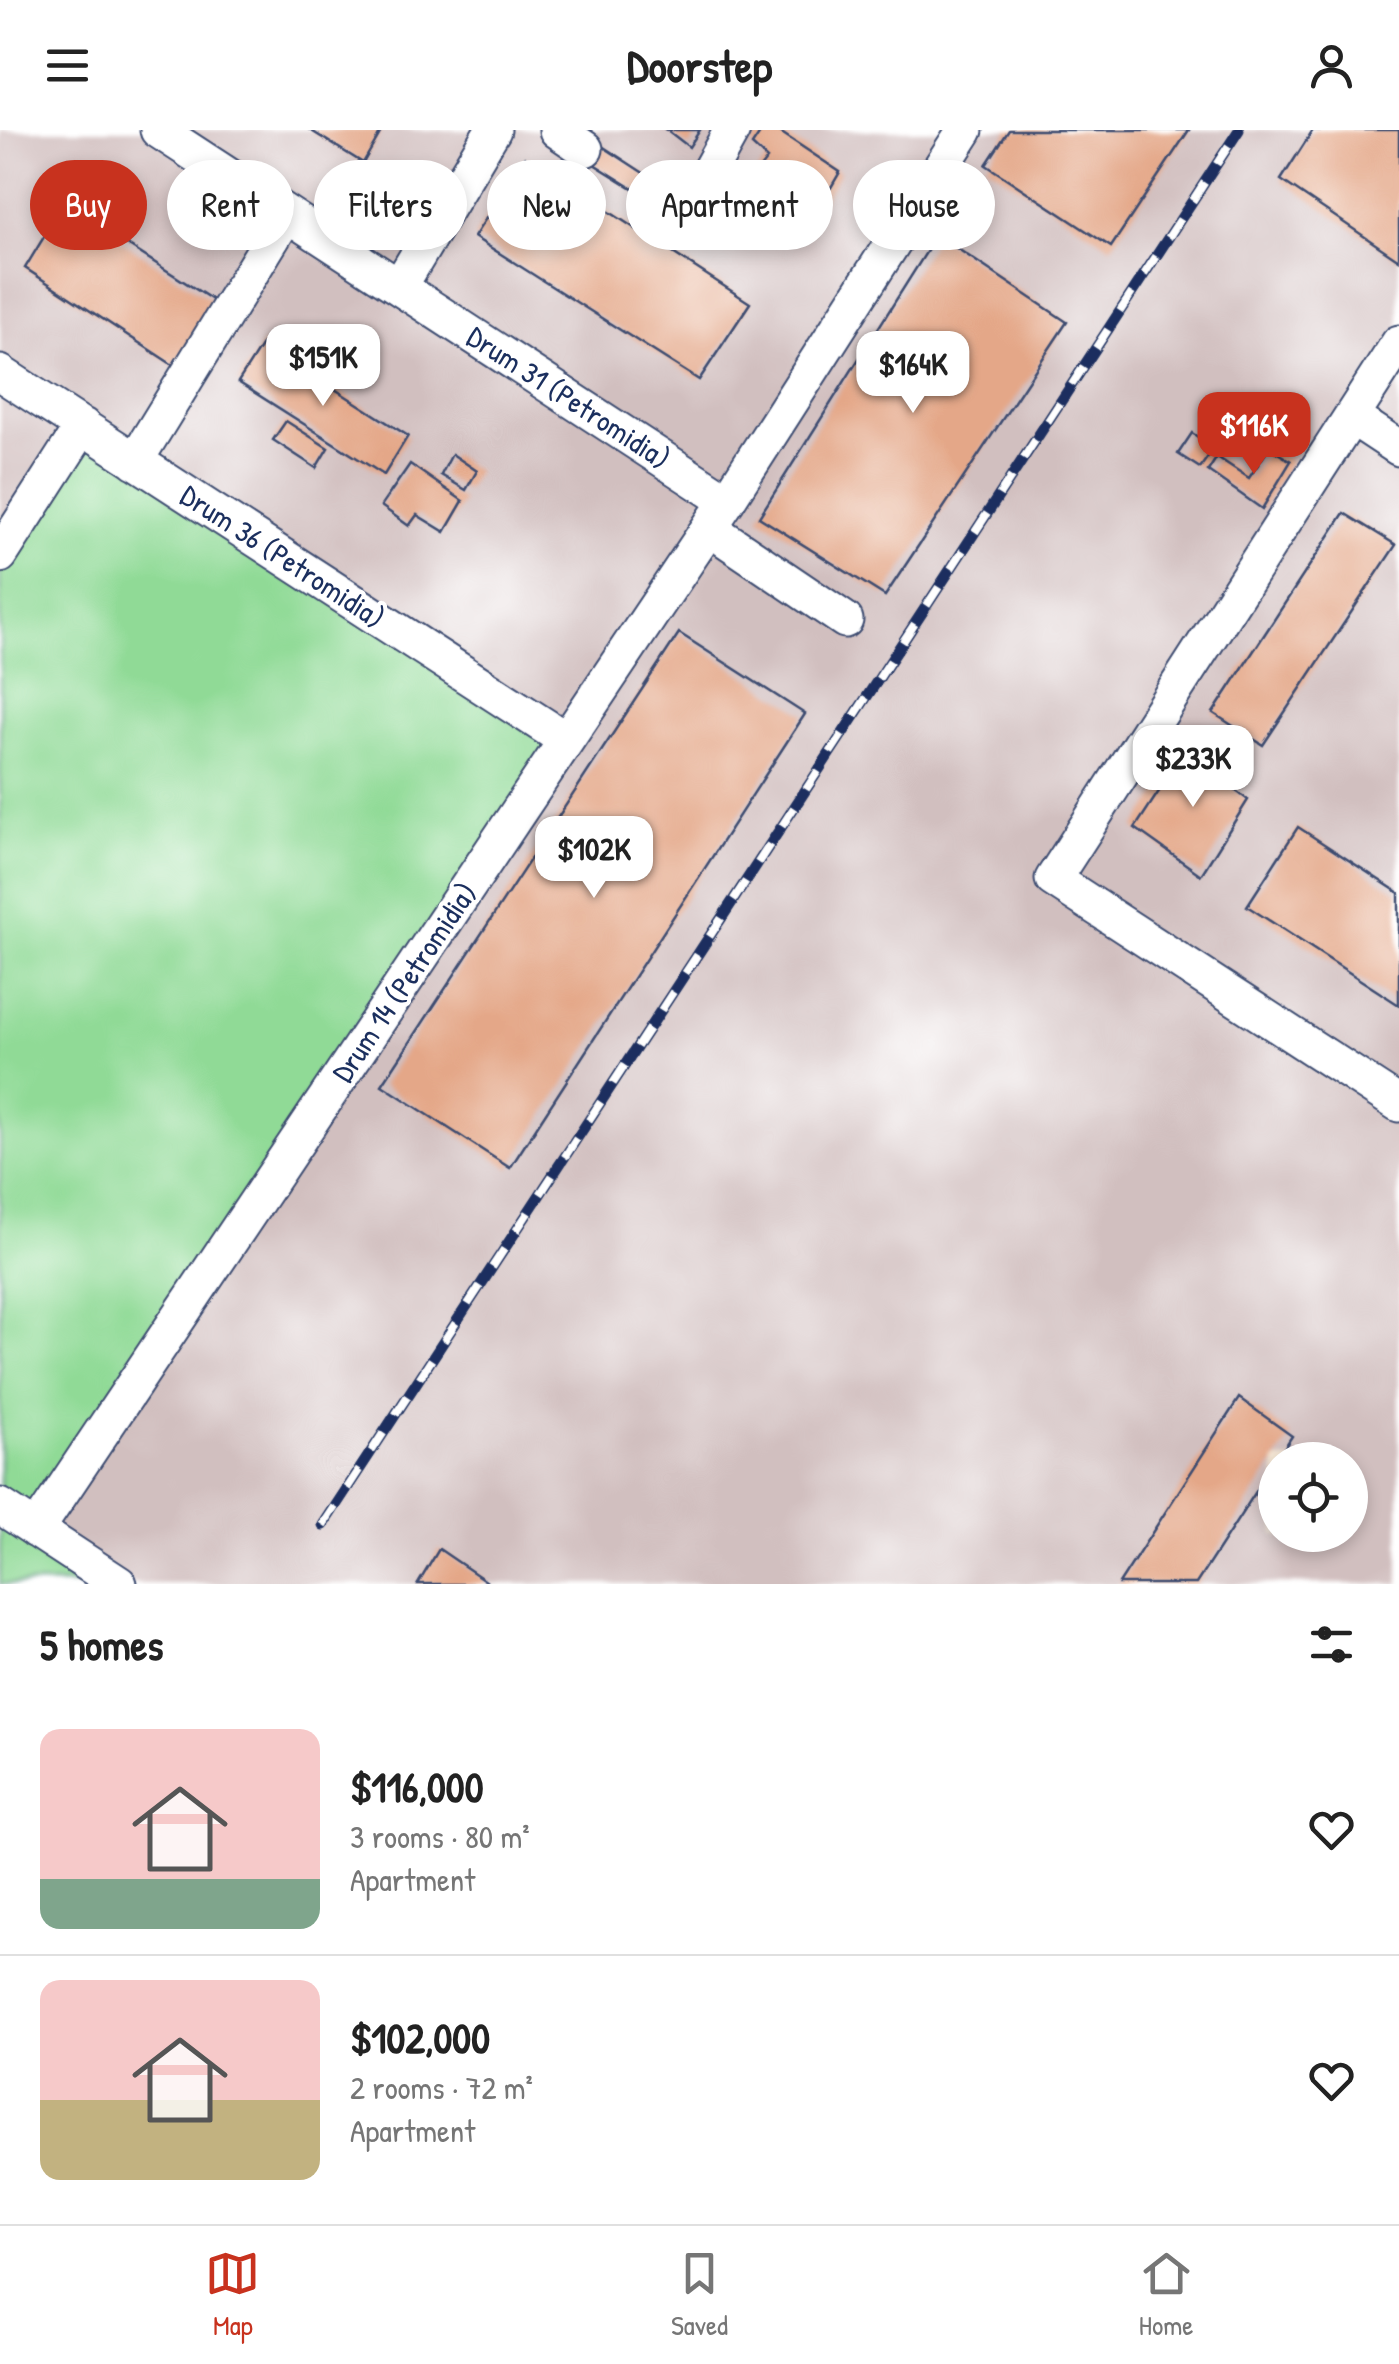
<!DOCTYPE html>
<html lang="en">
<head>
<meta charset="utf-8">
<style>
  :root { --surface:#fff; --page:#f6f6f6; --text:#222; --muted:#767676; --line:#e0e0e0; --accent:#c8321e }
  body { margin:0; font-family:"Patrick Hand",sans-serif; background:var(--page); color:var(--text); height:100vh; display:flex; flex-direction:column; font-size:38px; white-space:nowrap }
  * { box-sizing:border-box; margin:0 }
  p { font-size:32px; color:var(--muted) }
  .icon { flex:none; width:55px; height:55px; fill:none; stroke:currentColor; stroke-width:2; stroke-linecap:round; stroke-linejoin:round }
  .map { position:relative; height:1454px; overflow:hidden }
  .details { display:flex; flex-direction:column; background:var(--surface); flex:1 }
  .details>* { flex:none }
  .top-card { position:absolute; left:30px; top:30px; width:1340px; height:90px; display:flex; gap:20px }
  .controls { position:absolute; left:1258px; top:1312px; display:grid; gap:20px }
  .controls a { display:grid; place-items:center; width:110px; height:110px; border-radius:50%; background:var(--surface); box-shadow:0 5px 15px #0003; font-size:50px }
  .price { position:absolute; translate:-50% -85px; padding:0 22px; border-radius:20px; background:#fff; color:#222; font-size:32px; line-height:65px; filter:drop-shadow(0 2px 5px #0008) }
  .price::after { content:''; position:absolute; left:50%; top:60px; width:30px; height:22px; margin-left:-15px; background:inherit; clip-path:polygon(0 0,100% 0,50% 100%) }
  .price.current { background:var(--accent); color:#fff }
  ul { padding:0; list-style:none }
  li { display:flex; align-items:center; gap:30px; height:250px; padding:0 40px }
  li+li { border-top:2px solid var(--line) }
  li span { display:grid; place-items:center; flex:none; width:280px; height:200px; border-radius:20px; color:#555 }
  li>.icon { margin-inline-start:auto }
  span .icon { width:120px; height:120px; fill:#fffc; stroke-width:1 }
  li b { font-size:42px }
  h2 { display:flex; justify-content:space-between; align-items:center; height:120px; padding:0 40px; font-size:42px }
  .pill { padding:0 35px; border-radius:45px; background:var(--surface); box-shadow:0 5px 15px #0003; font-size:35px; line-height:90px }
  .pill.current { background:var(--accent); color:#fff }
  header { display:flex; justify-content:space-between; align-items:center; height:130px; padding:0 40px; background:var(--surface); font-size:45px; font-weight:700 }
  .menu { display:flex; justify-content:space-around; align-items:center; height:140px; border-top:2px solid var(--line); background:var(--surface); font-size:28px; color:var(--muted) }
  .menu a { display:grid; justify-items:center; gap:5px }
  .menu .current { color:var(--accent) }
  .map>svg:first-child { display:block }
  .industrial { fill:#d1bfbf; fill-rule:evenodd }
  .green { fill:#90da96; stroke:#56847a; stroke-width:2.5 }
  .building { fill:#e4a788 }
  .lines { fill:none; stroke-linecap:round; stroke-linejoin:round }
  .minor-casing { stroke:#3c4b70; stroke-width:39 }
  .minor { stroke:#fff; stroke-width:35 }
  .rail-casing { stroke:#1b2f5e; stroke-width:11 }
  .rail { stroke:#fff; stroke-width:8; stroke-dasharray:22; stroke-linecap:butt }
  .labels { text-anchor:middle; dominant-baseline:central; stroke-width:8; stroke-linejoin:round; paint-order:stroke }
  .street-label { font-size:30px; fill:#1b2f5e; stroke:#fff }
</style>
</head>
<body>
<header><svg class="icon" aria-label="menu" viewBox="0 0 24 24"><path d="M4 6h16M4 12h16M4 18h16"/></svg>Doorstep<svg class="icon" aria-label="person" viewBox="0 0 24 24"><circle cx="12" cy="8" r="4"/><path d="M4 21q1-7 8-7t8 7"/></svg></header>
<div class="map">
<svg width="1399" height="1454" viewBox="0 0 1399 1454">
  <rect width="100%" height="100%" fill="#fff"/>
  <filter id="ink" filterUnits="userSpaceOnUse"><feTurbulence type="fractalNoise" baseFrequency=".01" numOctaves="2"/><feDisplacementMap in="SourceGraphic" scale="20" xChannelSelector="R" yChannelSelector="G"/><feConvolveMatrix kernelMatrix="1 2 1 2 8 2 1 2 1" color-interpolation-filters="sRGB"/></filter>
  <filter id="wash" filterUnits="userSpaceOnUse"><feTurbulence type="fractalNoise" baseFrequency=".0048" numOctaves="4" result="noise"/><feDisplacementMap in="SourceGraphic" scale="40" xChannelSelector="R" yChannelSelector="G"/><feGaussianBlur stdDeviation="2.25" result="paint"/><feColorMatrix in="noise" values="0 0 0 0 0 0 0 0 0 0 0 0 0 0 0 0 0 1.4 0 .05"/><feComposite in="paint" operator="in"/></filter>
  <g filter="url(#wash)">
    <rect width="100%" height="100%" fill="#f7e8d5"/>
    <path class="industrial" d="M 0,0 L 1399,0 L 1399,1454 L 0,1454 ZM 1275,1330 L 1350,1330 L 1350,1405 L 1275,1405 Z"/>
    <path class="green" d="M 83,296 L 566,610 L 36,1399 L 119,1454 L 0,1454 L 0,425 Z"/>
    <g id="blocks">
      <path class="building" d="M 310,0 L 382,0 L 363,33 Z
        M 667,0 L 700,0 L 689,17 Z
        M 762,0 L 777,0 L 840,42 L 808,97 L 775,76 L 783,61 L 756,43 L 767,29 L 752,15 Z
        M 1009,0 L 1189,0 L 1111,117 L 986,35 Z
        M 1313,0 L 1399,0 L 1399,130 L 1281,50 Z
        M 596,12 L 671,61 L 663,77 L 586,29 Z
        M 525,27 L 750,173 L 699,250 L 474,107 Z
        M 64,74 L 214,171 L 176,237 L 25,138 Z
        M 937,105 L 1067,192 L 885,466 L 759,387 Z
        M 263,213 L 408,306 L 384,345 L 238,252 Z
        M 286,291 L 328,318 L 316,338 L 273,310 Z
        M 1192,303 L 1214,318 L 1200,338 L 1178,324 Z
        M 1269,318 L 1291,331 L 1262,379 L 1208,341 L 1217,327 L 1249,348 Z
        M 452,324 L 477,341 L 466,360 L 441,345 Z
        M 410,334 L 463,371 L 445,402 L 417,385 L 409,396 L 381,376 Z
        M 1344,383 L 1396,415 L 1263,615 L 1213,583 Z
        M 679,503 L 805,584 L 510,1038 L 382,955 Z
        M 1192,611 L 1222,632 L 1215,645 L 1248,670 L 1201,745 L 1135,698 Z
        M 1298,697 L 1399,763 L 1399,875 L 1247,776 Z
        M 1239,1268 L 1292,1306 L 1196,1454 L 1119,1454 Z
        M 439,1419 L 486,1451 L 484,1454 L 418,1454 Z"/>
    </g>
  </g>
  <g filter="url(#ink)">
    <use href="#blocks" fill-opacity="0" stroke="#3c4b70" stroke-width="2.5"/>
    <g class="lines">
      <g class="minor-casing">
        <path id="minor" d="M 158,0 L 727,371
          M 557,0 L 585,19
          M 685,85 L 732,0
          M 399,157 L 493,0
          M 1399,213 L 1053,749 L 1399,974
          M 0,243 L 566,610
          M 1352,287 L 1399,318
          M 135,331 L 287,84
          M 709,398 L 845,490
          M 0,425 L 83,296
          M 0,1376 L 119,1454
          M 36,1400 L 727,371 L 965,0"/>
      </g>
      <use href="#minor" class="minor"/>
      <g class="rail-casing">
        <path id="rail" d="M 323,1395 L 1239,0"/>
      </g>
      <use href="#rail" class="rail"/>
    </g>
  </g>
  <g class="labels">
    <g class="street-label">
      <text transform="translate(569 267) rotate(33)">Drum 31 (Petromidia)</text>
      <text transform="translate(283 426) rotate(33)">Drum 36 (Petromidia)</text>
      <text transform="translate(404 852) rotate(-56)">Drum 14 (Petromidia)</text>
    </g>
  </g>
</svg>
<div class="controls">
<a><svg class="icon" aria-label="locate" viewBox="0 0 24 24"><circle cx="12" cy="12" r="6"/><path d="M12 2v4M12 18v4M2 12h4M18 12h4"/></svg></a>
</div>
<b class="price" style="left:323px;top:279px">$151K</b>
<b class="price" style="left:913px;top:286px">$164K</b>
<b class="price current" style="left:1254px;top:347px">$116K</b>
<b class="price" style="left:1193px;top:680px">$233K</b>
<b class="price" style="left:594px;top:771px">$102K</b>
<div class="top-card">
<a class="pill current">Buy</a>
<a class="pill">Rent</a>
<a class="pill">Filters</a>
<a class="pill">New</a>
<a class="pill">Apartment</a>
<a class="pill">House</a>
</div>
</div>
<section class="details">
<h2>5 homes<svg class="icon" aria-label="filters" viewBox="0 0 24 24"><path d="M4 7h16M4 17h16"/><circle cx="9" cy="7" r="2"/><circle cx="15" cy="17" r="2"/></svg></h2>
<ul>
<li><span style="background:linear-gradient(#f6c9c9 75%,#7fa58c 0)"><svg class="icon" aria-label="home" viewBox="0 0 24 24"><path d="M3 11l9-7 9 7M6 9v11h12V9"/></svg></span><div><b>$116,000</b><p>3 rooms · 80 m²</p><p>Apartment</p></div><svg class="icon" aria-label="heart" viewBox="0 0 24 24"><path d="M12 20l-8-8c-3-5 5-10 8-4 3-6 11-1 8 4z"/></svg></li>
<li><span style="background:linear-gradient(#f6c9c9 60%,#c2b280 0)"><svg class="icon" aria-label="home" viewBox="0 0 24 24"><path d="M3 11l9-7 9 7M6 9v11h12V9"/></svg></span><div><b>$102,000</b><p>2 rooms · 72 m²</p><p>Apartment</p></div><svg class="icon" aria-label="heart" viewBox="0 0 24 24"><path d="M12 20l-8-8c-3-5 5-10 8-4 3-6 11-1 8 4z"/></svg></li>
</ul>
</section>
<nav class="menu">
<a class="current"><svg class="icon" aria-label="map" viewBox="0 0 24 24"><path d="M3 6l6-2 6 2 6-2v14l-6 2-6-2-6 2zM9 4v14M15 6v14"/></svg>Map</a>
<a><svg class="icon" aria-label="saved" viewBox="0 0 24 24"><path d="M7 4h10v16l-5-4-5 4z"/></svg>Saved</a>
<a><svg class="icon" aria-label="home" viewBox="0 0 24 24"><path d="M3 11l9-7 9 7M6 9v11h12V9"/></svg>Home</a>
</nav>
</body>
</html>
